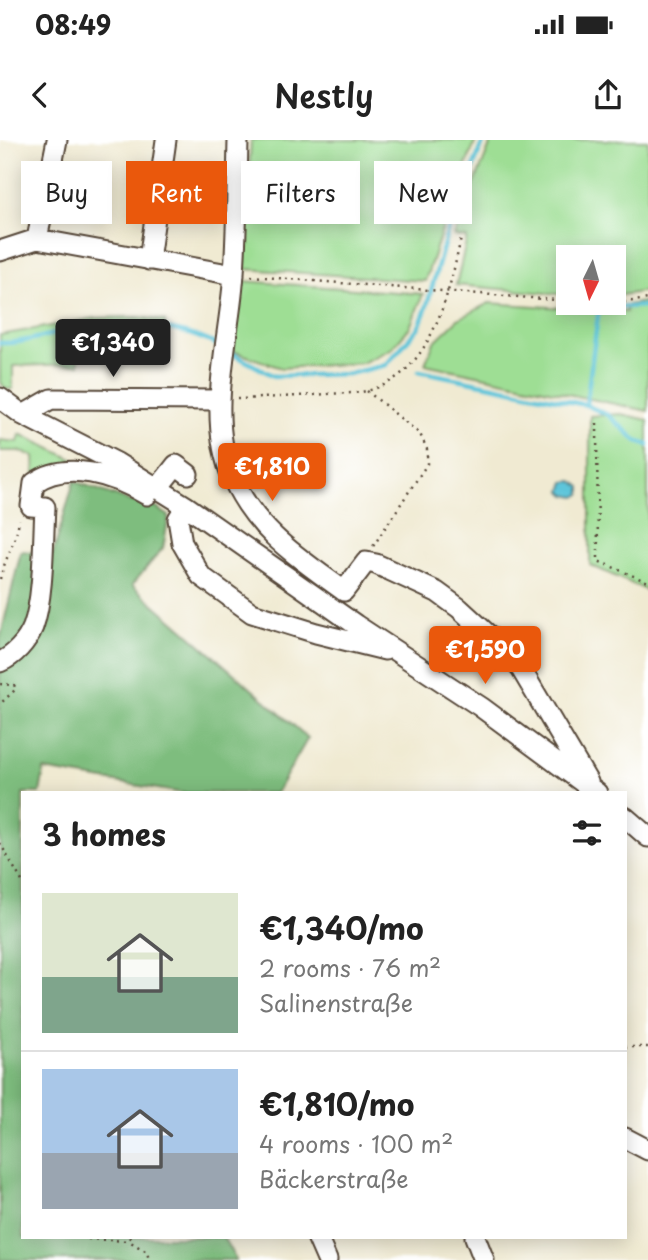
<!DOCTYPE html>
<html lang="en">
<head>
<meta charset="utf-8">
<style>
  :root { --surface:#fff; --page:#f2f2f2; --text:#222; --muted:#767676; --line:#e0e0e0; --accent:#ea580c }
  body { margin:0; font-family:"Playpen Sans",sans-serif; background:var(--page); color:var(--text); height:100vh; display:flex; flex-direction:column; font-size:26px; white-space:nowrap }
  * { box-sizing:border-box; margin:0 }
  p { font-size:23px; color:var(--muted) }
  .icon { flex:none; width:38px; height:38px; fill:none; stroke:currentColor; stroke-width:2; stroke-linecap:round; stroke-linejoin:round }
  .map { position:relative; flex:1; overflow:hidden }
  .side { position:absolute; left:21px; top:651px; width:606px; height:448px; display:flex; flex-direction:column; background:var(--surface); border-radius:0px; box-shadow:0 4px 18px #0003 }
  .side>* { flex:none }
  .top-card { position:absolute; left:21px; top:21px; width:607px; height:63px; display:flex; gap:14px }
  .needle { width:46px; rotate:185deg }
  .controls { position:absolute; left:556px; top:105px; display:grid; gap:14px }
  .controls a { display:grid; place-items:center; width:70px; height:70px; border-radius:0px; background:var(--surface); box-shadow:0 4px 18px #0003; font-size:35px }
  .price { position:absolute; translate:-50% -60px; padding:0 16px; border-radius:7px; background:var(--accent); color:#fff; font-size:23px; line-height:46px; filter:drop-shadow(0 2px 4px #0008) }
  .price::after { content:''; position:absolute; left:50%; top:42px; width:21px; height:16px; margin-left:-10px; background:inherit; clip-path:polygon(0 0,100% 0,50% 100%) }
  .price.selected { background:#222; color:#fff }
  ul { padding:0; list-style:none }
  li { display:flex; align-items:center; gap:21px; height:175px; padding:0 21px }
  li+li { border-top:2px solid var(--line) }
  li span { display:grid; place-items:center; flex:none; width:196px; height:140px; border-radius:0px; color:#555 }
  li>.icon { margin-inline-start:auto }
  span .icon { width:84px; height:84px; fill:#fffc; stroke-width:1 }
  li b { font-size:30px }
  h2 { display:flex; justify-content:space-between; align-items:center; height:84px; padding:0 21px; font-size:30px }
  .chip { padding:0 24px; border-radius:0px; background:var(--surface); box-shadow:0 4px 18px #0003; font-size:24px; line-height:63px }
  .chip.selected { background:var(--accent); color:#fff }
  .status { display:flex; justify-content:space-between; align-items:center; height:49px; padding:0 35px; background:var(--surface); direction:ltr }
  .status svg { height:19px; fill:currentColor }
  header { display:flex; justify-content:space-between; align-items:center; height:91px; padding:0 21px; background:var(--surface); font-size:32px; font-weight:600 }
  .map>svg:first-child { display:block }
  .green { fill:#9ede94; stroke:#6c8459; stroke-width:2 }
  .forest { fill:#7ebd7e; stroke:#5c744e; stroke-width:2 }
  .water { fill:#5dc5da; stroke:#4c787c; stroke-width:2 }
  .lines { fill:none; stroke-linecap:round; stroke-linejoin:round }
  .stream { stroke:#5dc5da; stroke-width:4.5 }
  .minor-casing { stroke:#564739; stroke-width:23 }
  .path { stroke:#564739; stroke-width:2.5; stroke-dasharray:2 5; stroke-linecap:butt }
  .minor { stroke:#fff; stroke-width:19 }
</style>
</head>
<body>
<div class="status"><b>08:49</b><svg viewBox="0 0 49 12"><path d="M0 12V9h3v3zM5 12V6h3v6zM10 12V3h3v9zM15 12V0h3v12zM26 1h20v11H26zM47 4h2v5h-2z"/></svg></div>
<header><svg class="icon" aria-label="back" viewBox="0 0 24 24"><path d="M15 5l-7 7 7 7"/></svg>Nestly<svg class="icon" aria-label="share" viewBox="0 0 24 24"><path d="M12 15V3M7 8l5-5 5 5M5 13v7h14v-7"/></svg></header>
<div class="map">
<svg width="648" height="1120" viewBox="0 0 648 1120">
  <rect width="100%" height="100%" fill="#fff"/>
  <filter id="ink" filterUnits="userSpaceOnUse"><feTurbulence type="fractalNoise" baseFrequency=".0143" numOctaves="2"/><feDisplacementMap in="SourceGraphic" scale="14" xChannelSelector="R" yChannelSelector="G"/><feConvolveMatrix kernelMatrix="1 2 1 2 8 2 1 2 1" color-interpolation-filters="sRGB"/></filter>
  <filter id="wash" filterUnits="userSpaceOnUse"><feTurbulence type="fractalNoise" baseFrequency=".00686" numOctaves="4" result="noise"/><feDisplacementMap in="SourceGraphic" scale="28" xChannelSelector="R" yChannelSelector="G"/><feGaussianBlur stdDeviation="1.57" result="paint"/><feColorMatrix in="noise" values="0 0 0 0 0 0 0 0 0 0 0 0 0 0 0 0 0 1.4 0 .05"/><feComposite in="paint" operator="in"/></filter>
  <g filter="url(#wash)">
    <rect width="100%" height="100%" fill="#f0ead2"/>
    <path class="green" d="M 251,0 L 476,0 L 450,66 L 425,141 L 244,129 Z
      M 492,0 L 648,0 L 648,151 L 614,156 L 614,117 L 569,117 L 569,155 L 456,145 L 467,98 L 454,96 Z
      M 242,141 L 423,154 L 410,187 L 391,209 L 362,223 L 281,228 L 233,211 Z
      M 648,161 L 648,271 L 425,224 L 434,202 L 458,179 L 489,163 L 626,172 L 627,165 Z
      M 138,177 L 165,181 L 164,197 L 126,192 L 77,196 L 79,224 L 13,226 L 13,249 L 6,249 L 0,242 L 0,195 L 96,178 Z
      M 621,274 L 648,280 L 648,451 L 590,425 L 590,276 Z
      M 20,294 L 81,323 L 35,338 L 34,316 L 18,311 L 0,311 L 0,300 L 18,302 Z"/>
    <path class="forest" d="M 74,341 L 132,362 L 139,357 L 169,376 L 163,408 L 132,445 L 308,598 L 276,653 L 182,653 L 44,630 L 40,653 L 23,653 L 23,1097 L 223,1097 L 236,1120 L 0,1120 L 0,499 L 21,411 L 53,414 Z"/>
    <path class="water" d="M 573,341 L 581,347 L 581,354 L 576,357 L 566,355 L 562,351 L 565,342 Z"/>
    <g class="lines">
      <path class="stream" d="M 0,203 C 20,204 39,197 59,193 C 112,182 169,180 219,206
        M 229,212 L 274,236 L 348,234 L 386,225 L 419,187 L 426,169 L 447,93 L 484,0
        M 419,231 L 586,265 L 599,168 L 648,166
        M 586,265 L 608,275 L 637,301 L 648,305"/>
    </g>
  </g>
  <g filter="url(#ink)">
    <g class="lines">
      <g class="minor-casing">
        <path id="minor" d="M 238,0 C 237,44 237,89 234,133 C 230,198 205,278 233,339 C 257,392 299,418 344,451
          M 37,99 L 57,0
          M 0,111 L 37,99 L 234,135
          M 149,120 L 166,0
          M 0,258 L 23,275 L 117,323 L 186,366 L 356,485 L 481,567 L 597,653
          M 23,275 L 51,259 L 219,260
          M 158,348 L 176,325 L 188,334
          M 186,366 L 178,379 L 182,403 L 201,436 L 252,473 L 316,493 L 385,510
          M 344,451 L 366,422 L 376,424 L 437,452 L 459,468 L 507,512 L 521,529 L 588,642
          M 0,522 C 14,516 27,502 33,487 C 44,457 43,401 45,367 L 31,366 L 34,343 C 67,319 115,336 147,355
          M 625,677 L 648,697
          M 625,998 L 648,1010
          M 317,1097 L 327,1120
          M 475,1097 L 484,1120"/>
      </g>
      <path class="path" d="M 251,136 L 569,161
        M 589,163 L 611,164 L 648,159
        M 367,251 L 420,294 L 427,309 L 427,324 L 372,408
        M 237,259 C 267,258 298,256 328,254 C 341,253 354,254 366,251 C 431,237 449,153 461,98
        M 597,283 L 598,421 L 648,442
        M 0,439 C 5,418 17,400 19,379
        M 0,544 L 14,545 L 16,549 L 0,564
        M 0,703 L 23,743
        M 625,907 L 648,907
        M 130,1097 L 129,1101 L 147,1112 L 149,1120
        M 88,1099 L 129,1101"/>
      <use href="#minor" class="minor"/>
    </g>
  </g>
</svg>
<div class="controls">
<a><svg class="needle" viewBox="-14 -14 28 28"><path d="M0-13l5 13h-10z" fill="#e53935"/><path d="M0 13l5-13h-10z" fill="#767676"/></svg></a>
</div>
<b class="price selected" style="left:113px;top:239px">€1,340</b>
<b class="price" style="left:272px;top:363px">€1,810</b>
<b class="price" style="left:485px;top:546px">€1,590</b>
<div class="top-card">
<a class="chip">Buy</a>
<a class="chip selected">Rent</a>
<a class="chip">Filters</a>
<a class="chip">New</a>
</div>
<section class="side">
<h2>3 homes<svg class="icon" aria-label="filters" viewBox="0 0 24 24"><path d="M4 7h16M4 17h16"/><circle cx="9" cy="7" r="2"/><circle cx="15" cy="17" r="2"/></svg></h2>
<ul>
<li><span style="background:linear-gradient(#dfe7d0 60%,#7fa58c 0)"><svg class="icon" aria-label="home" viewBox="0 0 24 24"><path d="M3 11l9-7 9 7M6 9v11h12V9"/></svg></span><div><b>€1,340/mo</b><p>2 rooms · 76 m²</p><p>Salinenstraße</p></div></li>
<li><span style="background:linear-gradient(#a9c7e8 60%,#9aa5b1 0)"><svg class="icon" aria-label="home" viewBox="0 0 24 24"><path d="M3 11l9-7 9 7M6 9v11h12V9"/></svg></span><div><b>€1,810/mo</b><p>4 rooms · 100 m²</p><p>Bäckerstraße</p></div></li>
</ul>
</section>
</div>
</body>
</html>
